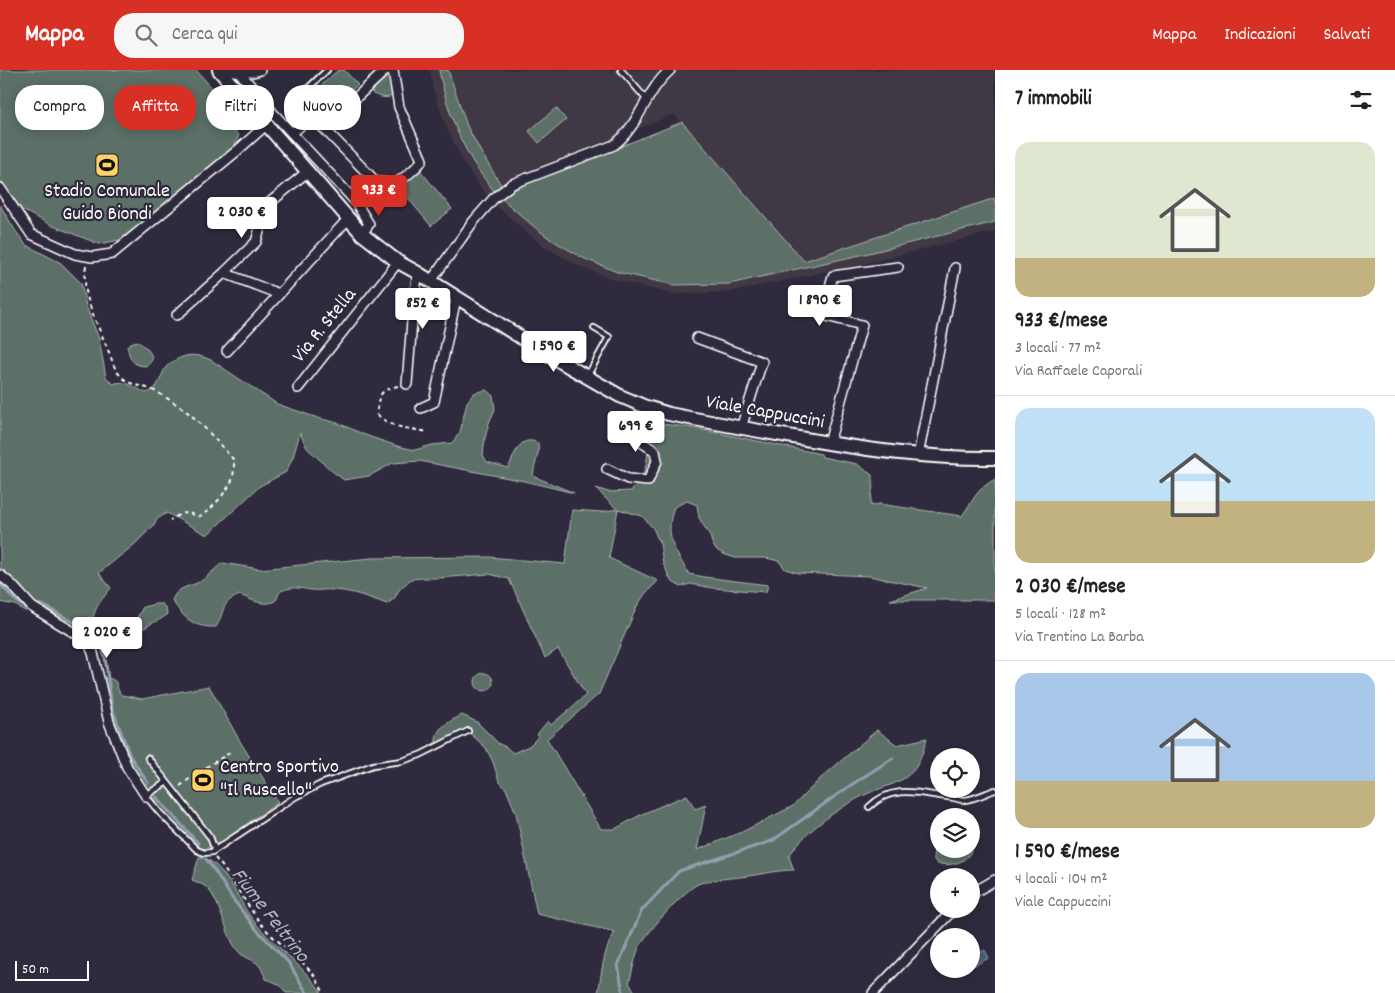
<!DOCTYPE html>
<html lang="it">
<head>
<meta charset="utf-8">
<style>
  :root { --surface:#fff; --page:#f6f6f6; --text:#202124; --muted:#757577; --line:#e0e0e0; --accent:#d93025 }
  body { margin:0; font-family:Dekko,sans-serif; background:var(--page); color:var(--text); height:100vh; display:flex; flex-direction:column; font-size:19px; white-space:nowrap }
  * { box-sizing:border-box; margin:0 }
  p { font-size:16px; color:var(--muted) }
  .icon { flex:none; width:28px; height:28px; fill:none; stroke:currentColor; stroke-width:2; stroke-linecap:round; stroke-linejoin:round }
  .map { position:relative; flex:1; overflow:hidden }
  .drawer { display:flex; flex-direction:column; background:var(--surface); width:400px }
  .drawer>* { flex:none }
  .top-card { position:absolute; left:15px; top:15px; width:475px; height:45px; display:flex; gap:10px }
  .buttons { position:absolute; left:930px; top:678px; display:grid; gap:10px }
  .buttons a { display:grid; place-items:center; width:50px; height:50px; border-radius:50%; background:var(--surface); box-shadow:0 2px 12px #0003; font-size:25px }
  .scale { position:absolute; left:15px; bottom:12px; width:74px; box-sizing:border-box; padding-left:5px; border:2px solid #fff; border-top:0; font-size:14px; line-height:18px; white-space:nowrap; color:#fff; -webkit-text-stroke:4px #2f2a3d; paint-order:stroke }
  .price { position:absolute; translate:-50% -42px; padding:0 11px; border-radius:5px; background:#fff; color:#222; font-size:16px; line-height:32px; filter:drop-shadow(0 1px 2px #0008) }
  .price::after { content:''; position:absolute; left:50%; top:30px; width:15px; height:11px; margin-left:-8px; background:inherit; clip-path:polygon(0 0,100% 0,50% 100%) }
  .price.current { background:var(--accent); color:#fff }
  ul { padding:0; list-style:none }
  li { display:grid; align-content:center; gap:10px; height:265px; padding:0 20px }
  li+li { border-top:1px solid var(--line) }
  li span { display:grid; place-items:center; height:155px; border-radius:15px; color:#555 }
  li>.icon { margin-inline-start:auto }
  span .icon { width:90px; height:90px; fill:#fffc; stroke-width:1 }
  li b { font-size:21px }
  h2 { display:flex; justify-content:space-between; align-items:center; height:60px; padding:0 20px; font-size:21px }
  .tag { padding:0 18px; border-radius:20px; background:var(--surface); box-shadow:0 2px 12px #0003; font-size:18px; line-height:45px }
  .tag.current { background:var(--accent); color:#fff }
  header { display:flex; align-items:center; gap:30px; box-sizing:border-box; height:70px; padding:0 25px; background:var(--accent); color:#fff }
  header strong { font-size:24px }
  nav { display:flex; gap:28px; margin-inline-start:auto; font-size:18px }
  .search { width:350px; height:45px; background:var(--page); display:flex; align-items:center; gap:12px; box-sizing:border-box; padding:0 18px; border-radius:20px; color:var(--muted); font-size:19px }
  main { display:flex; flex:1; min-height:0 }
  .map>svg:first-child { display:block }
  .built { fill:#403844 }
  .green { fill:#5b6f67; stroke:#adb7b3 }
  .water { fill:#4f5f79; stroke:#959faf }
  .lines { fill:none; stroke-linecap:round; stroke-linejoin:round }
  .stream { stroke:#959faf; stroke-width:3 }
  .lane-casing { stroke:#fff; stroke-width:8 }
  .street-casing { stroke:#fff; stroke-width:12 }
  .secondary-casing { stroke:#fff; stroke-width:16 }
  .path { stroke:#fff; stroke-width:2; stroke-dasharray:4 4; stroke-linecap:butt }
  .lane { stroke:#2f2a3d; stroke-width:4.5 }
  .street { stroke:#2f2a3d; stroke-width:9 }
  .secondary { stroke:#2f2a3d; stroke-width:12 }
  .labels { text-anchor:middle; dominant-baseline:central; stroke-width:4.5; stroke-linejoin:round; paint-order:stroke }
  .poi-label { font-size:20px; fill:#fff; stroke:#2f2a3d }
  .street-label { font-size:20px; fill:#fff; stroke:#2f2a3d }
  .water-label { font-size:21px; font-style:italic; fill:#b0b7c3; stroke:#2f2a3d }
</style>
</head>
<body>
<header>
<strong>Mappa</strong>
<div class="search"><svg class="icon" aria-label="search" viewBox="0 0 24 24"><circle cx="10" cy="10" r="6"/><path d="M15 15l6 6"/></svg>Cerca qui</div>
<nav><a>Mappa</a><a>Indicazioni</a><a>Salvati</a></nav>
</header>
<main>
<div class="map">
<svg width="995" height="923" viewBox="0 0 995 923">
  <rect width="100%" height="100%" fill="#2f2a3d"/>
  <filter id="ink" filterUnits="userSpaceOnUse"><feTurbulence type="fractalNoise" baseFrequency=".02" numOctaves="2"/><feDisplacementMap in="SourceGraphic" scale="10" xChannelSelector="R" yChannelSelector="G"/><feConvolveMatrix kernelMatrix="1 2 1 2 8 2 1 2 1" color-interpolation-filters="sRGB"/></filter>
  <g filter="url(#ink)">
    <path class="built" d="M 430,0 L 439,0 L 442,17 L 455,56 L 473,93 L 497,125 L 729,214 L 865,184 L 995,152 L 995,161 L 867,193 L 730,222 L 673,224 L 615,210 L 579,196 L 545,177 L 526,162 L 491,131 L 466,97 L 447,59 L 433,19 Z
      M 448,0 L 995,0 L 995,128 L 804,191 L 674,44 L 501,115 L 482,84 L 467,56 Z"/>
    <path class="green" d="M 0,0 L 196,0 L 241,50 L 233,61 L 239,65 L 232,82 L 120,170 L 99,174 L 53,156 L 22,140 L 0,109 Z
      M 338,0 L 344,0 L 358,15 L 327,42 L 311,25 Z
      M 439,0 L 448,0 L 467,56 L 482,84 L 501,115 L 494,121 C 487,112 479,102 473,92 C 456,64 445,32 439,0 Z
      M 385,5 C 392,8 396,18 392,26 C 385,29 380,27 373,24 L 370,16 Z
      M 556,38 L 566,50 L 539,73 L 529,61 Z
      M 682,52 L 804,191 L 995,128 L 995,152 L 865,184 L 729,214 L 674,215 L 617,202 L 583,188 L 550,169 L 532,155 L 501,128 L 521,116 Z
      M 420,100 L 452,139 L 431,156 L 399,117 Z
      M 0,135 L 15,160 L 26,175 L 61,193 L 81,213 L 86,236 L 99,269 L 106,307 L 113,314 C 124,309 135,318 146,323 C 160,320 159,306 167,296 C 169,294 172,292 174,291 C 187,283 197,284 211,290 L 277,334 L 318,348 L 338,353 L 365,365 L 397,376 L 415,380 L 432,375 L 452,373 L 460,362 L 467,332 L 474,323 L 486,320 L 493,326 L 495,339 L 489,353 L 485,368 L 483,385 L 487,392 L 508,398 C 515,385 519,364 538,373 C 540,384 534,395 533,406 L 574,423 L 524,411 L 419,391 L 393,393 L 369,406 L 344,410 L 332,401 L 307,378 L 300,363 L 293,387 L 286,402 L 260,416 L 207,465 L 167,443 L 157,449 L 153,456 L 135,474 L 99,503 L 111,518 C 103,528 96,535 93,548 L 89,547 L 97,561 L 98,567 L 93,569 L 89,568 L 42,541 L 27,525 L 21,516 L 0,500 Z
      M 137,271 C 144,276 152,281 152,290 L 147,296 C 132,296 130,289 127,276 L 131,273 Z
      M 663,354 L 694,358 L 821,384 L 822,387 L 857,394 L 872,405 C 875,416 870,425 871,436 L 879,434 L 962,446 C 967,439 971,432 976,425 C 981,418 988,413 995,409 L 995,530 L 890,530 L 927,518 L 869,506 L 798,503 L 785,499 L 779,491 L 766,488 L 735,488 L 726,485 L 718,481 L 713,476 L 710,466 L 699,448 L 697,435 L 687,431 L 674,437 C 672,443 670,450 670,457 C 669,474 680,489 689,504 L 704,507 L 768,515 L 766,522 L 713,518 L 690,514 L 681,517 L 671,511 L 663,493 L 660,474 L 653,458 L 642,446 L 618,439 L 609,488 L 658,511 L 645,524 L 637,536 L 599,624 L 547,669 L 601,759 L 615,759 L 642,744 L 687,725 L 695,739 L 706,735 L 697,780 L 744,761 L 793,736 L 820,709 L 877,660 L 897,675 L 927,668 C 924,678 921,689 916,697 C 905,713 885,716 869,723 C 845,733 800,764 789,787 L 794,800 C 778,800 764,804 748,806 C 736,808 706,809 696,815 C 681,824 644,865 638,880 C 634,891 632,903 629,913 L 636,923 L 598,923 C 602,901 603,881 615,862 L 537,844 L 516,743 L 506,719 L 499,711 L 493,692 L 486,678 L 471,664 L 464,661 L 430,676 L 436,672 C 435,657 451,651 462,645 L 477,652 L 499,674 L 506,677 L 513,683 L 529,676 L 537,668 L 538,663 L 548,651 L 551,655 L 586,625 L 558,579 L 545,588 L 509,509 L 489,504 L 439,508 L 422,508 L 411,509 L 399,520 L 394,529 L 387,534 C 370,528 353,521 334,520 C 327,519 319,521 311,520 C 298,518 293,516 281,521 C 280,521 277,528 277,529 C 267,539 250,529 240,525 C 219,533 226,541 216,557 C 194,558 183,548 172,530 C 179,514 192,518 204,509 C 210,504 216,498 222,493 L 260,499 L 371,488 L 489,487 L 565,494 L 572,440 L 602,442 L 617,439 L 605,428 L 596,418 L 608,422 L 631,421 C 651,401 646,383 651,359 Z
      M 0,509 L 33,540 L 25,541 L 15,535 L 0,532 Z
      M 155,534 L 162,534 L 166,538 L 167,544 C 161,551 153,551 145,558 L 138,558 L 135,556 L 138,546 L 143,537 Z
      M475 612a9 9 0 1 1 18 0a9 9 0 1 1-18 0Z
      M 106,608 C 121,609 114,618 122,625 L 142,629 L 209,616 L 241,673 L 278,732 L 223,771 L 203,779 L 192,773 L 175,756 L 151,726 L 130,694 L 111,650 L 102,610 Z
      M 971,758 L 977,759 C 976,774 971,791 953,794 C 948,795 942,794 937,794 L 933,788 L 935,772 L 939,765 L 939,779 L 971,779 Z
      M 199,787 C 213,789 220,799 228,810 C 237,821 242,835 250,846 C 271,875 302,893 322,923 L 286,923 C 281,914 275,912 266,909 C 264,905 262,899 259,895 C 252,888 243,888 237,880 C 225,864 220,829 206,817 C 202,814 196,812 192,810 Z"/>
    <path class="water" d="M 985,880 L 989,888 L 973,896 L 971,892 L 971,887 Z"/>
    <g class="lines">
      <path class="stream" d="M 0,514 L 14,529 L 25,537
        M 41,534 L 77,554 L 90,558 L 99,571 L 105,587 L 112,638 L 130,686 L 148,713
        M 155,726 L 198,773
        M 206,789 L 215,801 L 232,828 L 256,859 L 288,892 L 307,923
        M 623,923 L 618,895 L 642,840 L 679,801 L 772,771 L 851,715 L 893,688"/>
      <g class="lane-casing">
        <path id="lane" d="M 621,0 L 646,29
          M 312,46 L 301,27 L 302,24 L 327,0
          M 588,305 L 609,267 L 594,258
          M 148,688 L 210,767 L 215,780
          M 167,712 L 148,724 L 146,726 L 159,742 L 197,780 L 204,783 L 212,782 L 295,727 L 321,714 L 373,695 L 402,691 L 420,685 L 468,661
          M 869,737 C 894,712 923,725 954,728 C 957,729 962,730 965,730 C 975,729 986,723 995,720"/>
      </g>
      <g class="street-casing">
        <path id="street" d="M 227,0 C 239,2 249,4 260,0
          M 240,3 L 273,43 L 355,131 L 369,154 L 362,164
          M 323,58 L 386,0
          M 292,63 L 312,46 L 376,112
          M 0,118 L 31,164 L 75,184 L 92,187 L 112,184 L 238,80 L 266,55
          M 355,131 C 359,121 369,113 379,112 C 384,112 390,114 395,113 C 401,111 419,96 422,90 L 399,37 L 393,0
          M 224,203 L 279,224
          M 431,211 L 473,152 L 494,128 L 512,114 L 614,75 C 640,55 645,22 670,0
          M 177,245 L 224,203 L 256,172 L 261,155 L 262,139 L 307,102
          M 697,268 L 762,292 L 741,358
          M 227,281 L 348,149
          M 407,314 L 414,226 L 418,203
          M 298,318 L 398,192
          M 421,338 L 434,332 L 456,228
          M 829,373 L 862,255 L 822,245 L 833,206 L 898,197
          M 918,386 L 955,198
          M 607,399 L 628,409 L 648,411 L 657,391 L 655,381 L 641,372 L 650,338
          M 0,505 L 11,514 L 32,537 L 88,571 L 93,583 L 109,652 L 127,697 L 146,726
          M 971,824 L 995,810
          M 873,923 L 954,839"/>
      </g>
      <g class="secondary-casing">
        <path id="secondary" d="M 219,0 L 362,164 L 398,192 L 418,203 L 544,282 L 620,326 L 646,337 L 669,344 C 714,353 759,361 805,369 C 868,380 931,389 995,388"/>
      </g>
      <path class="path" d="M 86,196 C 80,225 98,254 108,280 C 112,288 113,297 119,304 C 128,315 138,315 150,319 C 156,321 167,328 173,332 C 197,346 215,370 234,390 C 234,397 234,404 232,410 C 229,419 209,443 200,446 C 196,447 192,444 189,443 C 182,442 176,447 170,450
        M 398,316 C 379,320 378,326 377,344 C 391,359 409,358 428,362
        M 180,716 L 200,701 L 231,682
        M 215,788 L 222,796 L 260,853 L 271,865 L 299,889 L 314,905 L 324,923"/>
      <use href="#lane" class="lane"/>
      <use href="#street" class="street"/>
      <use href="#secondary" class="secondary"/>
    </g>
  </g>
  <defs>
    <g id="stadium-square" transform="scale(1.25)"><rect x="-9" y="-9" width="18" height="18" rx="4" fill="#ffd166" stroke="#2f2a3d"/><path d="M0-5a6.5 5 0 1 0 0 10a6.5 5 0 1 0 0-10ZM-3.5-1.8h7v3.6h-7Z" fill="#111"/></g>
  </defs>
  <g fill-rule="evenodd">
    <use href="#stadium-square" x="107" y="95"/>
    <use href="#stadium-square" x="203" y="710"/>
  </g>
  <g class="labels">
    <g class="poi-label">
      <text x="107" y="122">Stadio Comunale<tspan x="107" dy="23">Guido Biondi</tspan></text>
      <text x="220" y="698" text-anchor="start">Centro Sportivo<tspan x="220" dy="23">"Il Ruscello"</tspan></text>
    </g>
    <g class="street-label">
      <text transform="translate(325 256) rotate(-51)">Via R. Stella</text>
      <text transform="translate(765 343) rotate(10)">Viale Cappuccini</text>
    </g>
    <g class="water-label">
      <text transform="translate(269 846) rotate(52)">Fiume Feltrino</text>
    </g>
  </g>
</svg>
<div class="buttons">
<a><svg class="icon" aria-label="locate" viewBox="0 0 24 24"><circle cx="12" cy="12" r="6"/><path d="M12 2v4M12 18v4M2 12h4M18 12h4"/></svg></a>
<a><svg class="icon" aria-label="layers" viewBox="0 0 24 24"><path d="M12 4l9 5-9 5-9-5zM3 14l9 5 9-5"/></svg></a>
<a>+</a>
<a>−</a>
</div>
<div class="scale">50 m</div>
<b class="price current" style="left:379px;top:147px">933 €</b>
<b class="price" style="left:242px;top:169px">2 030 €</b>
<b class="price" style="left:820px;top:257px">1 890 €</b>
<b class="price" style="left:423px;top:260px">852 €</b>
<b class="price" style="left:554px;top:303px">1 590 €</b>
<b class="price" style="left:636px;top:383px">699 €</b>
<b class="price" style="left:107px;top:589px">2 020 €</b>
<div class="top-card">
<a class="tag">Compra</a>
<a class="tag current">Affitta</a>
<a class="tag">Filtri</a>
<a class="tag">Nuovo</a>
</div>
</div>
<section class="drawer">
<h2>7 immobili<svg class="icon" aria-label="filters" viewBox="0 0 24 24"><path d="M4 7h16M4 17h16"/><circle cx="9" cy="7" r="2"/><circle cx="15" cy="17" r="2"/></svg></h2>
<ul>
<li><span style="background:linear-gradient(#dfe7d0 75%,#c2b280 0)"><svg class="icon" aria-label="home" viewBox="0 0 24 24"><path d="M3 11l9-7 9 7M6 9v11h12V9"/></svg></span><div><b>933 €/mese</b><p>3 locali · 77 m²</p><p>Via Raffaele Caporali</p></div></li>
<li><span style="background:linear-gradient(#bfe0f5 60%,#c2b280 0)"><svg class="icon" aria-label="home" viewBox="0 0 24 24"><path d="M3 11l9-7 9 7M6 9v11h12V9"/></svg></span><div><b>2 030 €/mese</b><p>5 locali · 128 m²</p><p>Via Trentino La Barba</p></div></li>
<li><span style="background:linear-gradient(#a9c7e8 70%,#c2b280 0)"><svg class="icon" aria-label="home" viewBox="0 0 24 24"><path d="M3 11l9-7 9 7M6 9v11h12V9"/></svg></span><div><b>1 590 €/mese</b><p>4 locali · 104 m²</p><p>Viale Cappuccini</p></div></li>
</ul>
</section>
</main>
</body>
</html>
